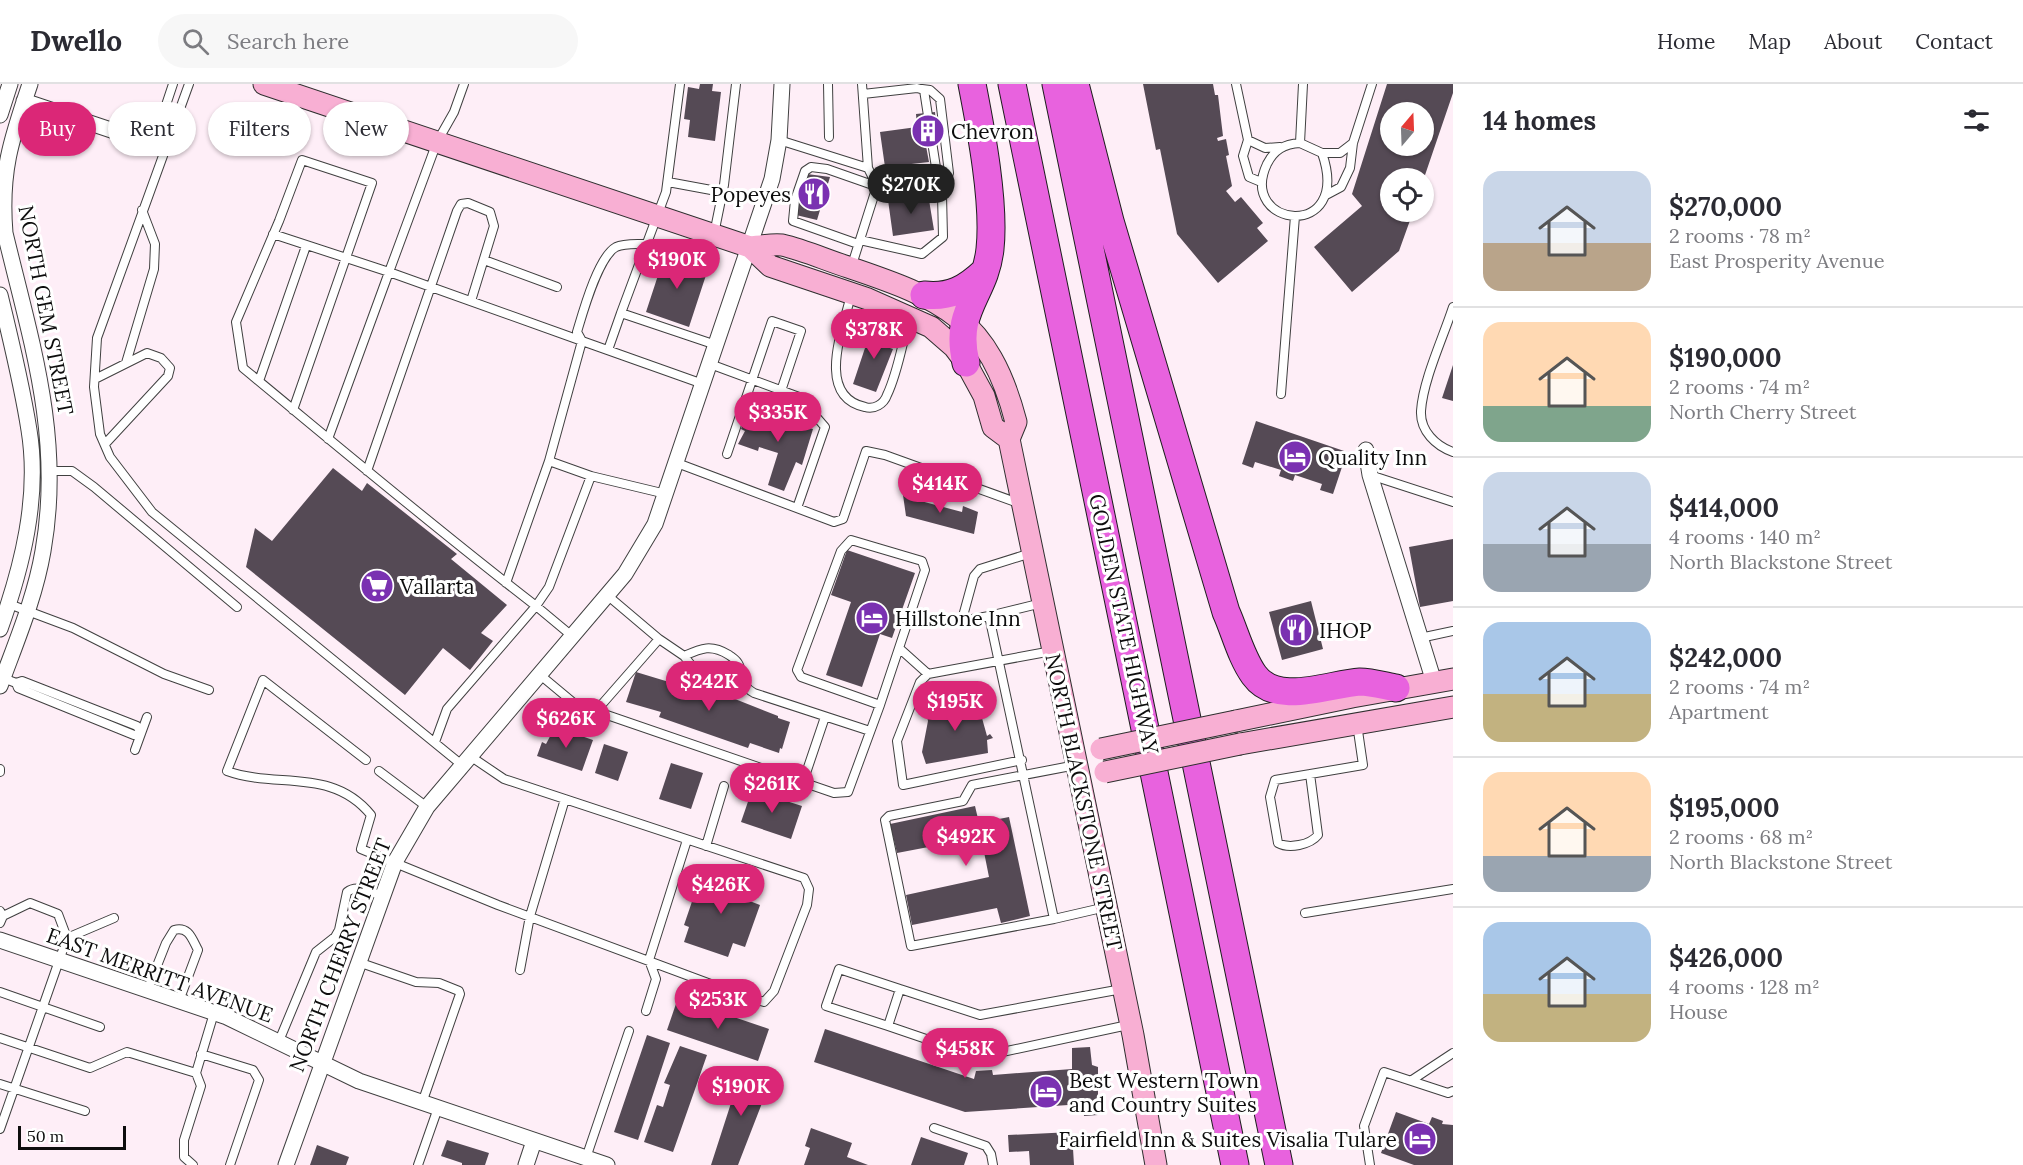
<!DOCTYPE html>
<html lang="en">
<head>
<meta charset="utf-8">
<style>
  :root { --surface:#fff; --page:#f7f7f7; --text:#2b2b33; --muted:#7c7c81; --line:#e1e1e2; --accent:#db2777 }
  body { margin:0; font-family:Lora,serif; background:var(--page); color:var(--text); height:100vh; display:flex; flex-direction:column; font-size:22px; white-space:nowrap }
  * { box-sizing:border-box; margin:0 }
  p { font-size:20px; color:var(--muted) }
  .icon { flex:none; width:33px; height:33px; fill:none; stroke:currentColor; stroke-width:2; stroke-linecap:round; stroke-linejoin:round }
  .map { position:relative; flex:1; overflow:hidden }
  .side { display:flex; flex-direction:column; background:var(--surface); width:570px }
  .side>* { flex:none }
  .banner { position:absolute; left:18px; top:18px; width:570px; height:54px; display:flex; gap:12px }
  .needle { width:39px; rotate:19deg }
  .buttons { position:absolute; left:1380px; top:18px; display:grid; gap:12px }
  .buttons a { display:grid; place-items:center; width:54px; height:54px; border-radius:50%; background:var(--surface); box-shadow:0 2px 4px #0004; font-size:30px }
  .scale { position:absolute; left:18px; bottom:15px; width:108px; box-sizing:border-box; padding-left:6px; border:3px solid #0d0d0d; border-top:0; font-size:16px; line-height:21px; white-space:nowrap; color:#0d0d0d; -webkit-text-stroke:4px #fff; paint-order:stroke }
  .price { position:absolute; translate:-50% -51px; padding:0 14px; border-radius:21px; background:var(--accent); color:#fff; font-size:20px; line-height:39px; filter:drop-shadow(0 2px 3px #0008) }
  .price::after { content:''; position:absolute; left:50%; top:36px; width:18px; height:14px; margin-left:-9px; background:inherit; clip-path:polygon(0 0,100% 0,50% 100%) }
  .price.current { background:#222; color:#fff }
  ul { padding:0; list-style:none }
  li { display:flex; align-items:center; gap:18px; height:150px; padding:0 30px }
  li+li { border-top:2px solid var(--line) }
  li span { display:grid; place-items:center; flex:none; width:168px; height:120px; border-radius:18px; color:#555 }
  li>.icon { margin-inline-start:auto }
  span .icon { width:72px; height:72px; fill:#fffc; stroke-width:1 }
  li b { font-size:26px }
  h2 { display:flex; justify-content:space-between; align-items:center; height:72px; padding:0 30px; font-size:26px }
  .chip { padding:0 21px; border-radius:27px; background:var(--surface); box-shadow:0 2px 4px #0004; font-size:21px; line-height:54px }
  .chip.current { background:var(--accent); color:#fff }
  header { display:flex; align-items:center; gap:36px; box-sizing:border-box; height:84px; padding:0 30px; background:var(--surface); border-bottom:2px solid var(--line) }
  header strong { font-size:28px }
  nav { display:flex; gap:33px; margin-inline-start:auto; font-size:21px }
  .search { width:420px; height:54px; background:var(--page); display:flex; align-items:center; gap:15px; box-sizing:border-box; padding:0 21px; border-radius:33px; color:var(--muted); font-size:22px }
  main { display:flex; flex:1; min-height:0 }
  .map>svg:first-child { display:block }
  .building { fill:#554a55; fill-rule:evenodd }
  .lines { fill:none; stroke-linecap:round; stroke-linejoin:round }
  .service-casing { stroke:#404040; stroke-width:10 }
  .minor-casing { stroke:#404040; stroke-width:17 }
  .secondary-casing { stroke:#2f2f2f; stroke-width:23 }
  .motorway-casing { stroke:#1e1e1e; stroke-width:29 }
  .service { stroke:#fff; stroke-width:8 }
  .minor { stroke:#fff; stroke-width:15 }
  .secondary { stroke:#f8afd3; stroke-width:21 }
  .motorway { stroke:#e862de; stroke-width:27 }
  .secondary-bridge-casing { stroke:#2f2f2f; stroke-width:23; stroke-linecap:butt }
  .secondary-bridge { stroke:#f8afd3; stroke-width:21 }
  .labels { text-anchor:middle; dominant-baseline:central; stroke-width:6; stroke-linejoin:round; paint-order:stroke }
  .poi-label { font-size:21px; fill:#0d0d0d; stroke:#fff; text-anchor:start }
  .street-label { font-size:21px; fill:#0d0d0d; stroke:#fff }
</style>
</head>
<body>
<header>
<strong>Dwello</strong>
<div class="search"><svg class="icon" aria-label="search" viewBox="0 0 24 24"><circle cx="10" cy="10" r="6"/><path d="M15 15l6 6"/></svg>Search here</div>
<nav><a>Home</a><a>Map</a><a>About</a><a>Contact</a></nav>
</header>
<main>
<div class="map">
<svg width="1453" height="1081" viewBox="0 0 1453 1081">
  <rect width="100%" height="100%" fill="#feeef7"/>
  <path class="building" d="M 700,0 L 713,0 L 712,7 L 721,8 L 715,57 L 688,53 L 690,36 L 684,35 L 688,3 L 699,5 Z
    M 1143,0 L 1213,0 L 1215,11 L 1218,11 L 1223,52 L 1217,54 L 1218,57 L 1226,55 L 1229,71 L 1226,72 L 1232,102 L 1226,107 L 1235,118 L 1241,113 L 1263,139 L 1257,144 L 1268,157 L 1218,199 L 1177,150 L 1160,65 L 1156,66 Z
    M 1387,0 L 1453,0 L 1453,9 L 1424,94 L 1390,94 L 1390,128 L 1413,128 L 1399,167 L 1352,208 L 1314,163 L 1362,122 L 1352,110 ZM 1390,28 L 1424,28 L 1424,62 L 1390,62 Z
    M 935,28 L 938,61 L 926,62 L 929,78 L 885,83 L 880,48 L 917,43 L 916,30 Z
    M 807,90 L 830,93 L 817,136 L 796,131 Z
    M 928,110 L 934,146 L 893,152 L 888,116 Z
    M 665,170 L 708,185 L 689,243 L 646,228 Z
    M 872,243 L 894,250 L 890,264 L 893,265 L 876,308 L 853,300 Z
    M 1453,281 L 1453,317 L 1442,314 Z
    M 754,326 L 783,335 L 786,331 L 797,334 L 800,341 L 813,345 L 802,381 L 796,378 L 784,407 L 768,401 L 778,369 L 759,363 L 758,367 L 738,360 L 745,347 L 741,345 L 745,335 L 750,336 Z
    M 1256,337 L 1347,368 L 1333,410 L 1320,406 L 1322,400 L 1295,391 L 1293,397 L 1279,392 L 1281,386 L 1255,378 L 1253,384 L 1242,380 Z
    M 333,384 L 362,407 L 367,399 L 457,470 L 451,475 L 507,521 L 481,549 L 493,557 L 470,586 L 443,564 L 405,611 L 246,483 L 255,444 L 272,457 Z
    M 902,404 L 919,411 L 917,416 L 962,428 L 963,422 L 978,428 L 974,450 L 906,432 Z
    M 1453,455 L 1453,517 L 1420,523 L 1409,463 Z
    M 847,466 L 915,489 L 892,554 L 880,550 L 862,603 L 826,591 L 851,518 L 831,511 Z
    M 1311,517 L 1323,565 L 1282,576 L 1269,528 Z
    M 636,588 L 669,598 L 671,593 L 686,598 L 687,596 L 778,632 L 778,634 L 790,638 L 782,665 L 780,664 L 779,669 L 750,659 L 748,664 L 659,633 L 661,628 L 626,618 Z
    M 970,609 L 975,609 L 987,652 L 990,650 L 993,654 L 987,656 L 988,669 L 926,680 L 922,668 L 928,637 L 926,627 L 929,623 L 970,616 Z
    M 555,643 L 593,656 L 582,687 L 537,672 L 542,658 L 546,660 Z
    M 604,660 L 628,668 L 618,697 L 595,689 Z
    M 671,679 L 703,689 L 691,725 L 659,715 Z
    M 752,706 L 802,722 L 791,755 L 741,738 Z
    M 975,722 L 979,739 L 1009,733 L 1030,832 L 1001,839 L 997,824 L 912,841 L 906,811 L 989,793 L 981,753 L 897,769 L 890,740 Z
    M 709,787 L 752,802 L 747,816 L 760,821 L 745,863 L 733,859 L 728,873 L 684,858 L 689,843 L 684,841 L 699,797 L 705,799 Z
    M 678,914 L 769,945 L 758,977 L 667,946 Z
    M 825,945 L 974,995 L 976,987 L 992,986 L 993,991 L 1072,985 L 1072,964 L 1090,963 L 1092,981 L 1098,983 L 1098,1031 L 1084,1032 L 1083,1020 L 965,1028 L 814,978 Z
    M 647,951 L 670,959 L 638,1056 L 614,1048 Z
    M 680,962 L 707,971 L 673,1068 L 644,1058 L 657,1021 L 663,1023 L 670,1001 L 664,999 Z
    M 743,982 L 769,991 L 767,1000 L 769,1001 L 738,1081 L 711,1081 Z
    M 1396,1028 L 1429,1040 L 1432,1033 L 1443,1037 L 1442,1040 L 1453,1041 L 1453,1081 L 1414,1081 L 1381,1069 Z
    M 811,1044 L 852,1059 L 847,1073 L 868,1081 L 804,1081 L 810,1064 L 805,1062 Z
    M 1072,1048 L 1074,1081 L 1030,1081 L 1029,1067 L 1009,1068 L 1008,1051 Z
    M 921,1053 L 968,1069 L 964,1081 L 911,1081 Z
    M 447,1056 L 489,1069 L 485,1081 L 462,1081 L 462,1079 L 441,1072 Z
    M 317,1061 L 349,1073 L 346,1081 L 310,1081 Z"/>
  <g class="lines">
    <g class="service-casing">
      <path id="service" d="M 189,0 L 97,254 L 94,303 L 100,350 L 110,373 L 152,428 L 462,681
        M 828,0 L 829,53
        M 862,0 L 868,84
        M 1236,0 L 1248,56 L 1243,72 L 1249,93 L 1261,98
        M 922,5 L 930,6 L 940,15 L 949,89 L 942,111
        M 863,10 L 917,4 L 924,6 L 937,90 L 934,104
        M 779,56 L 868,84 L 877,102 L 851,184
        M 1248,56 L 1265,64 L 1280,63
        M 1300,59 L 1322,69 C 1353,158 1237,144 1267,80 C 1274,66 1284,60 1300,59 Z
        M 1300,59 L 1303,0
        M 153,60 L 173,0
        M 1322,69 L 1340,69 L 1353,59
        M 668,98 L 722,108
        M 1326,111 L 1341,103 L 1350,84 L 1353,59 L 1372,0
        M 273,150 L 389,188 L 437,58 L 454,28 L 464,0
        M 714,150 L 724,101 L 736,0
        M 858,160 L 793,137 L 795,116 L 805,87 L 811,83 L 827,85 L 887,106 L 934,104 L 942,111 L 943,153 L 922,170 L 860,156
        M 484,176 L 557,203
        M 851,211 C 843,245 815,312 865,323 C 874,326 884,320 887,311 C 898,288 902,260 909,235
        M 1453,223 C 1443,254 1423,296 1421,327 C 1420,347 1436,362 1453,368
        M 621,229 L 666,108 L 680,0
        M 582,257 L 577,248 C 583,228 598,173 616,163 C 624,159 636,160 645,160
        M 608,266 L 621,229 L 716,261
        M 126,279 L 154,185 L 155,160 L 142,126
        M 710,280 L 799,313 L 825,343 L 797,424
        M 95,295 L 147,269 L 161,274 L 170,284 L 168,292 L 105,360
        M 259,297 L 306,162
        M 1281,310 L 1295,132
        M 293,326 L 372,99 L 302,76 L 279,137 L 236,238 L 243,284 C 340,364 436,445 536,522 L 549,503 L 591,392 L 549,377 L 582,257 L 703,300
        M 328,355 L 389,188 L 582,257
        M 727,370 L 772,237 L 801,247 L 781,307
        M 677,379 L 834,438 L 843,435 L 866,367 L 885,371 L 1021,420
        M 49,387 L 72,387 L 94,403 L 237,523
        M 367,387 L 457,127 L 461,120 L 468,119 L 490,128 L 494,142 L 471,217
        M 1370,391 L 1453,418
        M 591,392 L 666,410
        M 506,499 L 549,377
        M 1042,519 L 989,532 L 1054,835 L 1106,823
        M 9,520 L 73,544 L 164,590 L 209,606
        M 989,532 L 967,536 L 963,532 L 974,492 L 980,485 L 1031,469
        M 1420,554 L 1453,547
        M 659,555 L 684,572 C 702,564 711,560 729,571 C 733,574 737,576 739,581 C 744,594 740,601 754,609 L 870,647
        M 684,572 L 696,587 L 745,604
        M 539,590 L 575,620 L 834,709 L 848,708 L 880,621 L 801,593 L 797,586 L 841,467 L 851,456 L 922,477 L 925,486 L 899,564 L 928,590
        M 3,594 L 16,599 L 22,597 L 137,642 L 141,649 L 134,651 L 18,604 L 16,599
        M 880,621 L 899,564
        M 596,627 L 659,555 L 607,511
        M 435,658 L 447,625 L 536,522 L 572,552
        M 135,666 L 147,633
        M 366,676 L 263,596 L 227,687 C 277,705 332,683 371,731 L 361,765 L 498,821 L 743,912 L 764,918 L 774,907 L 807,821 L 809,805 L 804,794 L 504,695 L 470,672
        M 1022,676 L 903,701 L 897,657 L 920,598 L 928,590 L 1052,567
        M 0,685 L 0,688
        M 379,687 L 427,723
        M 1310,690 L 1318,751 C 1310,761 1289,765 1278,759 L 1270,713 L 1275,696 L 1363,681 L 1357,640
        M 803,698 L 825,633
        M 706,762 L 724,702
        M 0,827 L 3,832 L 0,839
        M 1305,829 L 1453,805
        M 1054,835 L 911,862 L 885,736 L 889,732 L 963,717 L 972,701 L 1076,681
        M 67,854 L 114,834
        M 358,878 L 416,898 L 439,899 L 459,907 L 460,910 L 422,1019
        M 520,886 L 530,832 L 565,715
        M 1122,905 L 980,931 L 900,905 L 888,942 L 979,973 L 1128,941
        M 147,907 L 166,859 L 174,846 C 189,842 192,855 198,866 L 179,917
        M 0,908 L 100,943
        M 646,927 L 656,895 L 649,876 L 687,756
        M 888,942 L 826,922 L 839,885 L 900,905
        M 0,954 L 90,984 L 127,968 L 196,989 L 214,929
        M 279,957 L 316,868 L 335,853 L 339,846 L 347,808 C 357,800 371,808 382,812
        M 201,970 L 253,986 L 259,996 L 230,1081
        M 1412,996 L 1453,969
        M 0,1000 L 85,1027
        M 934,1044 L 986,1062 L 991,1070 L 993,1081
        M 0,1045 L 67,854 L 58,830 L 30,819 L 3,832
        M 586,1074 L 629,947
        M 193,1081 L 184,1073 L 184,1056 L 201,1002 L 196,989
        M 418,1081 L 438,1024
        M 1370,1081 L 1364,1042 L 1384,988 L 1448,1009 L 1453,1007"/>
    </g>
    <g class="minor-casing">
      <path id="minor" d="M 24,17 L 153,60
        M 0,31 L 10,0
        M 0,211 C 11,256 22,301 29,346 C 40,413 22,483 0,545
        M 1366,366 L 1370,391 L 1434,598
        M 0,602 C 16,558 35,514 43,467 C 63,354 31,257 5,149 C 0,88 11,56 30,0
        M 0,856 L 227,933 L 359,997 L 607,1081
        M 286,1081 L 395,778 L 427,723 L 625,490 L 655,440 L 772,95 L 779,56 L 782,0
        M 526,1081 L 534,1057"/>
    </g>
    <g class="secondary-casing">
      <path id="secondary" d="M 264,0 L 750,163 C 760,162 772,160 782,161 C 804,166 826,176 848,183 C 943,215 989,234 1016,338 L 1009,355 L 1133,951 L 1156,1081
        M 750,163 L 770,182 L 868,215 L 931,243 L 954,263 L 966,279 L 984,312 L 993,343 L 1009,355
        M 1236,637 L 1352,613 L 1453,595
        M 1240,660 L 1453,623"/>
    </g>
    <g class="motorway-casing">
      <path id="motorway" d="M 1012,0 L 1235,1081
        M 1056,0 L 1279,1081
        M 1075,0 L 1110,137 L 1226,528 C 1235,548 1241,573 1254,591 C 1277,623 1329,600 1360,598 C 1371,598 1385,602 1396,604
        M 924,211 C 950,214 966,205 985,187
        M 966,279 C 953,225 985,212 990,165 C 995,119 981,46 972,0"/>
    </g>
    <use href="#service" class="service"/>
    <use href="#minor" class="minor"/>
    <use href="#secondary" class="secondary"/>
    <use href="#motorway" class="motorway"/>
    <g class="secondary-bridge-casing">
      <path id="secondary-bridge" d="M 1101,665 L 1236,637
        M 1105,688 L 1240,660"/>
    </g>
    <use href="#secondary-bridge" class="secondary-bridge"/>
  </g>
  <defs>
    <g id="building-disc" transform="scale(1.725)"><circle r="9.5" fill="#7a31b1" stroke="#fff"/><path d="M-4-6H4V6H1V3H-1V6H-4ZM-2.5-4.3h1.7v1.8h-1.7ZM.8-4.3h1.7v1.8H.8ZM-2.5-1h1.7V.8h-1.7ZM.8-1h1.7V.8H.8Z" fill="#fff"/></g>
    <g id="restaurant-disc" transform="scale(1.725)"><circle r="9.5" fill="#7a31b1" stroke="#fff"/><path d="M-5-6h1v4h1v-4h1v4h1v-4h1v5L-1.5 .5V6h-2V.5L-5-1ZM5-6V6H3V1.5H1.5Q1.5-4 5-6Z" fill="#fff"/></g>
    <g id="hotel-disc" transform="scale(1.725)"><circle r="9.5" fill="#7a31b1" stroke="#fff"/><path d="M-6-4.5h1.5V1H6V5H4.5V3h-9V5H-6ZM-4 0a1.8 1.8 0 1 1 3.6 0ZM.5 0V-2.5h3Q6-2.5 6 0Z" fill="#fff"/></g>
    <g id="supermarket-disc" transform="scale(1.725)"><circle r="9.5" fill="#7a31b1" stroke="#fff"/><path d="M-6-5.5h2.5l.6 2H6L4.5 2H-2.5L-4.4-4H-6ZM-1.5 3.2a1.3 1.3 0 1 0 .1 0ZM3 3.2a1.3 1.3 0 1 0 .1 0Z" fill="#fff"/></g>
  </defs>
  <g fill-rule="evenodd">
    <use href="#building-disc" x="928" y="47"/>
    <use href="#restaurant-disc" x="814" y="110"/>
    <use href="#hotel-disc" x="1295" y="373"/>
    <use href="#supermarket-disc" x="377" y="502"/>
    <use href="#hotel-disc" x="872" y="534"/>
    <use href="#restaurant-disc" x="1296" y="546"/>
    <use href="#hotel-disc" x="1046" y="1008"/>
    <use href="#hotel-disc" x="1420" y="1055"/>
  </g>
  <g class="labels">
    <g class="poi-label">
      <text x="951" y="47">Chevron</text>
      <text x="791" y="110" text-anchor="end">Popeyes</text>
      <text x="1318" y="373">Quality Inn</text>
      <text x="400" y="502">Vallarta</text>
      <text x="895" y="534">Hillstone Inn</text>
      <text x="1319" y="546">IHOP</text>
      <text x="1069" y="996">Best Western Town<tspan x="1069" dy="24">and Country Suites</tspan></text>
      <text x="1397" y="1055" text-anchor="end">Fairfield Inn &amp; Suites Visalia Tulare</text>
    </g>
    <g class="street-label">
      <text transform="translate(46 226) rotate(79)">NORTH GEM STREET</text>
      <text transform="translate(1124 540) rotate(78)">GOLDEN STATE HIGHWAY</text>
      <text transform="translate(1084 718) rotate(78)">NORTH BLACKSTONE STREET</text>
      <text transform="translate(340 871) rotate(-69)">NORTH CHERRY STREET</text>
      <text transform="translate(160 891) rotate(20)">EAST MERRITT AVENUE</text>
    </g>
  </g>
</svg>
<div class="buttons">
<a><svg class="needle" viewBox="-14 -14 28 28"><path d="M0-13l5 13h-10z" fill="#e53935"/><path d="M0 13l5-13h-10z" fill="#7c7c81"/></svg></a>
<a><svg class="icon" aria-label="locate" viewBox="0 0 24 24"><circle cx="12" cy="12" r="6"/><path d="M12 2v4M12 18v4M2 12h4M18 12h4"/></svg></a>
</div>
<div class="scale">50 m</div>
<b class="price current" style="left:911px;top:131px">$270K</b>
<b class="price" style="left:677px;top:206px">$190K</b>
<b class="price" style="left:874px;top:276px">$378K</b>
<b class="price" style="left:778px;top:359px">$335K</b>
<b class="price" style="left:940px;top:430px">$414K</b>
<b class="price" style="left:709px;top:628px">$242K</b>
<b class="price" style="left:955px;top:648px">$195K</b>
<b class="price" style="left:566px;top:665px">$626K</b>
<b class="price" style="left:772px;top:730px">$261K</b>
<b class="price" style="left:966px;top:783px">$492K</b>
<b class="price" style="left:721px;top:831px">$426K</b>
<b class="price" style="left:718px;top:946px">$253K</b>
<b class="price" style="left:965px;top:995px">$458K</b>
<b class="price" style="left:741px;top:1033px">$190K</b>
<div class="banner">
<a class="chip current">Buy</a>
<a class="chip">Rent</a>
<a class="chip">Filters</a>
<a class="chip">New</a>
</div>
</div>
<section class="side">
<h2>14 homes<svg class="icon" aria-label="filters" viewBox="0 0 24 24"><path d="M4 7h16M4 17h16"/><circle cx="9" cy="7" r="2"/><circle cx="15" cy="17" r="2"/></svg></h2>
<ul>
<li><span style="background:linear-gradient(#c9d6e8 60%,#b9a48a 0)"><svg class="icon" aria-label="home" viewBox="0 0 24 24"><path d="M3 11l9-7 9 7M6 9v11h12V9"/></svg></span><div><b>$270,000</b><p>2 rooms · 78 m²</p><p>East Prosperity Avenue</p></div></li>
<li><span style="background:linear-gradient(#ffd9b3 70%,#7fa58c 0)"><svg class="icon" aria-label="home" viewBox="0 0 24 24"><path d="M3 11l9-7 9 7M6 9v11h12V9"/></svg></span><div><b>$190,000</b><p>2 rooms · 74 m²</p><p>North Cherry Street</p></div></li>
<li><span style="background:linear-gradient(#c9d6e8 60%,#9aa5b1 0)"><svg class="icon" aria-label="home" viewBox="0 0 24 24"><path d="M3 11l9-7 9 7M6 9v11h12V9"/></svg></span><div><b>$414,000</b><p>4 rooms · 140 m²</p><p>North Blackstone Street</p></div></li>
<li><span style="background:linear-gradient(#a9c7e8 60%,#c2b280 0)"><svg class="icon" aria-label="home" viewBox="0 0 24 24"><path d="M3 11l9-7 9 7M6 9v11h12V9"/></svg></span><div><b>$242,000</b><p>2 rooms · 74 m²</p><p>Apartment</p></div></li>
<li><span style="background:linear-gradient(#ffd9b3 70%,#9aa5b1 0)"><svg class="icon" aria-label="home" viewBox="0 0 24 24"><path d="M3 11l9-7 9 7M6 9v11h12V9"/></svg></span><div><b>$195,000</b><p>2 rooms · 68 m²</p><p>North Blackstone Street</p></div></li>
<li><span style="background:linear-gradient(#a9c7e8 60%,#c2b280 0)"><svg class="icon" aria-label="home" viewBox="0 0 24 24"><path d="M3 11l9-7 9 7M6 9v11h12V9"/></svg></span><div><b>$426,000</b><p>4 rooms · 128 m²</p><p>House</p></div></li>
</ul>
</section>
</main>
</body>
</html>
